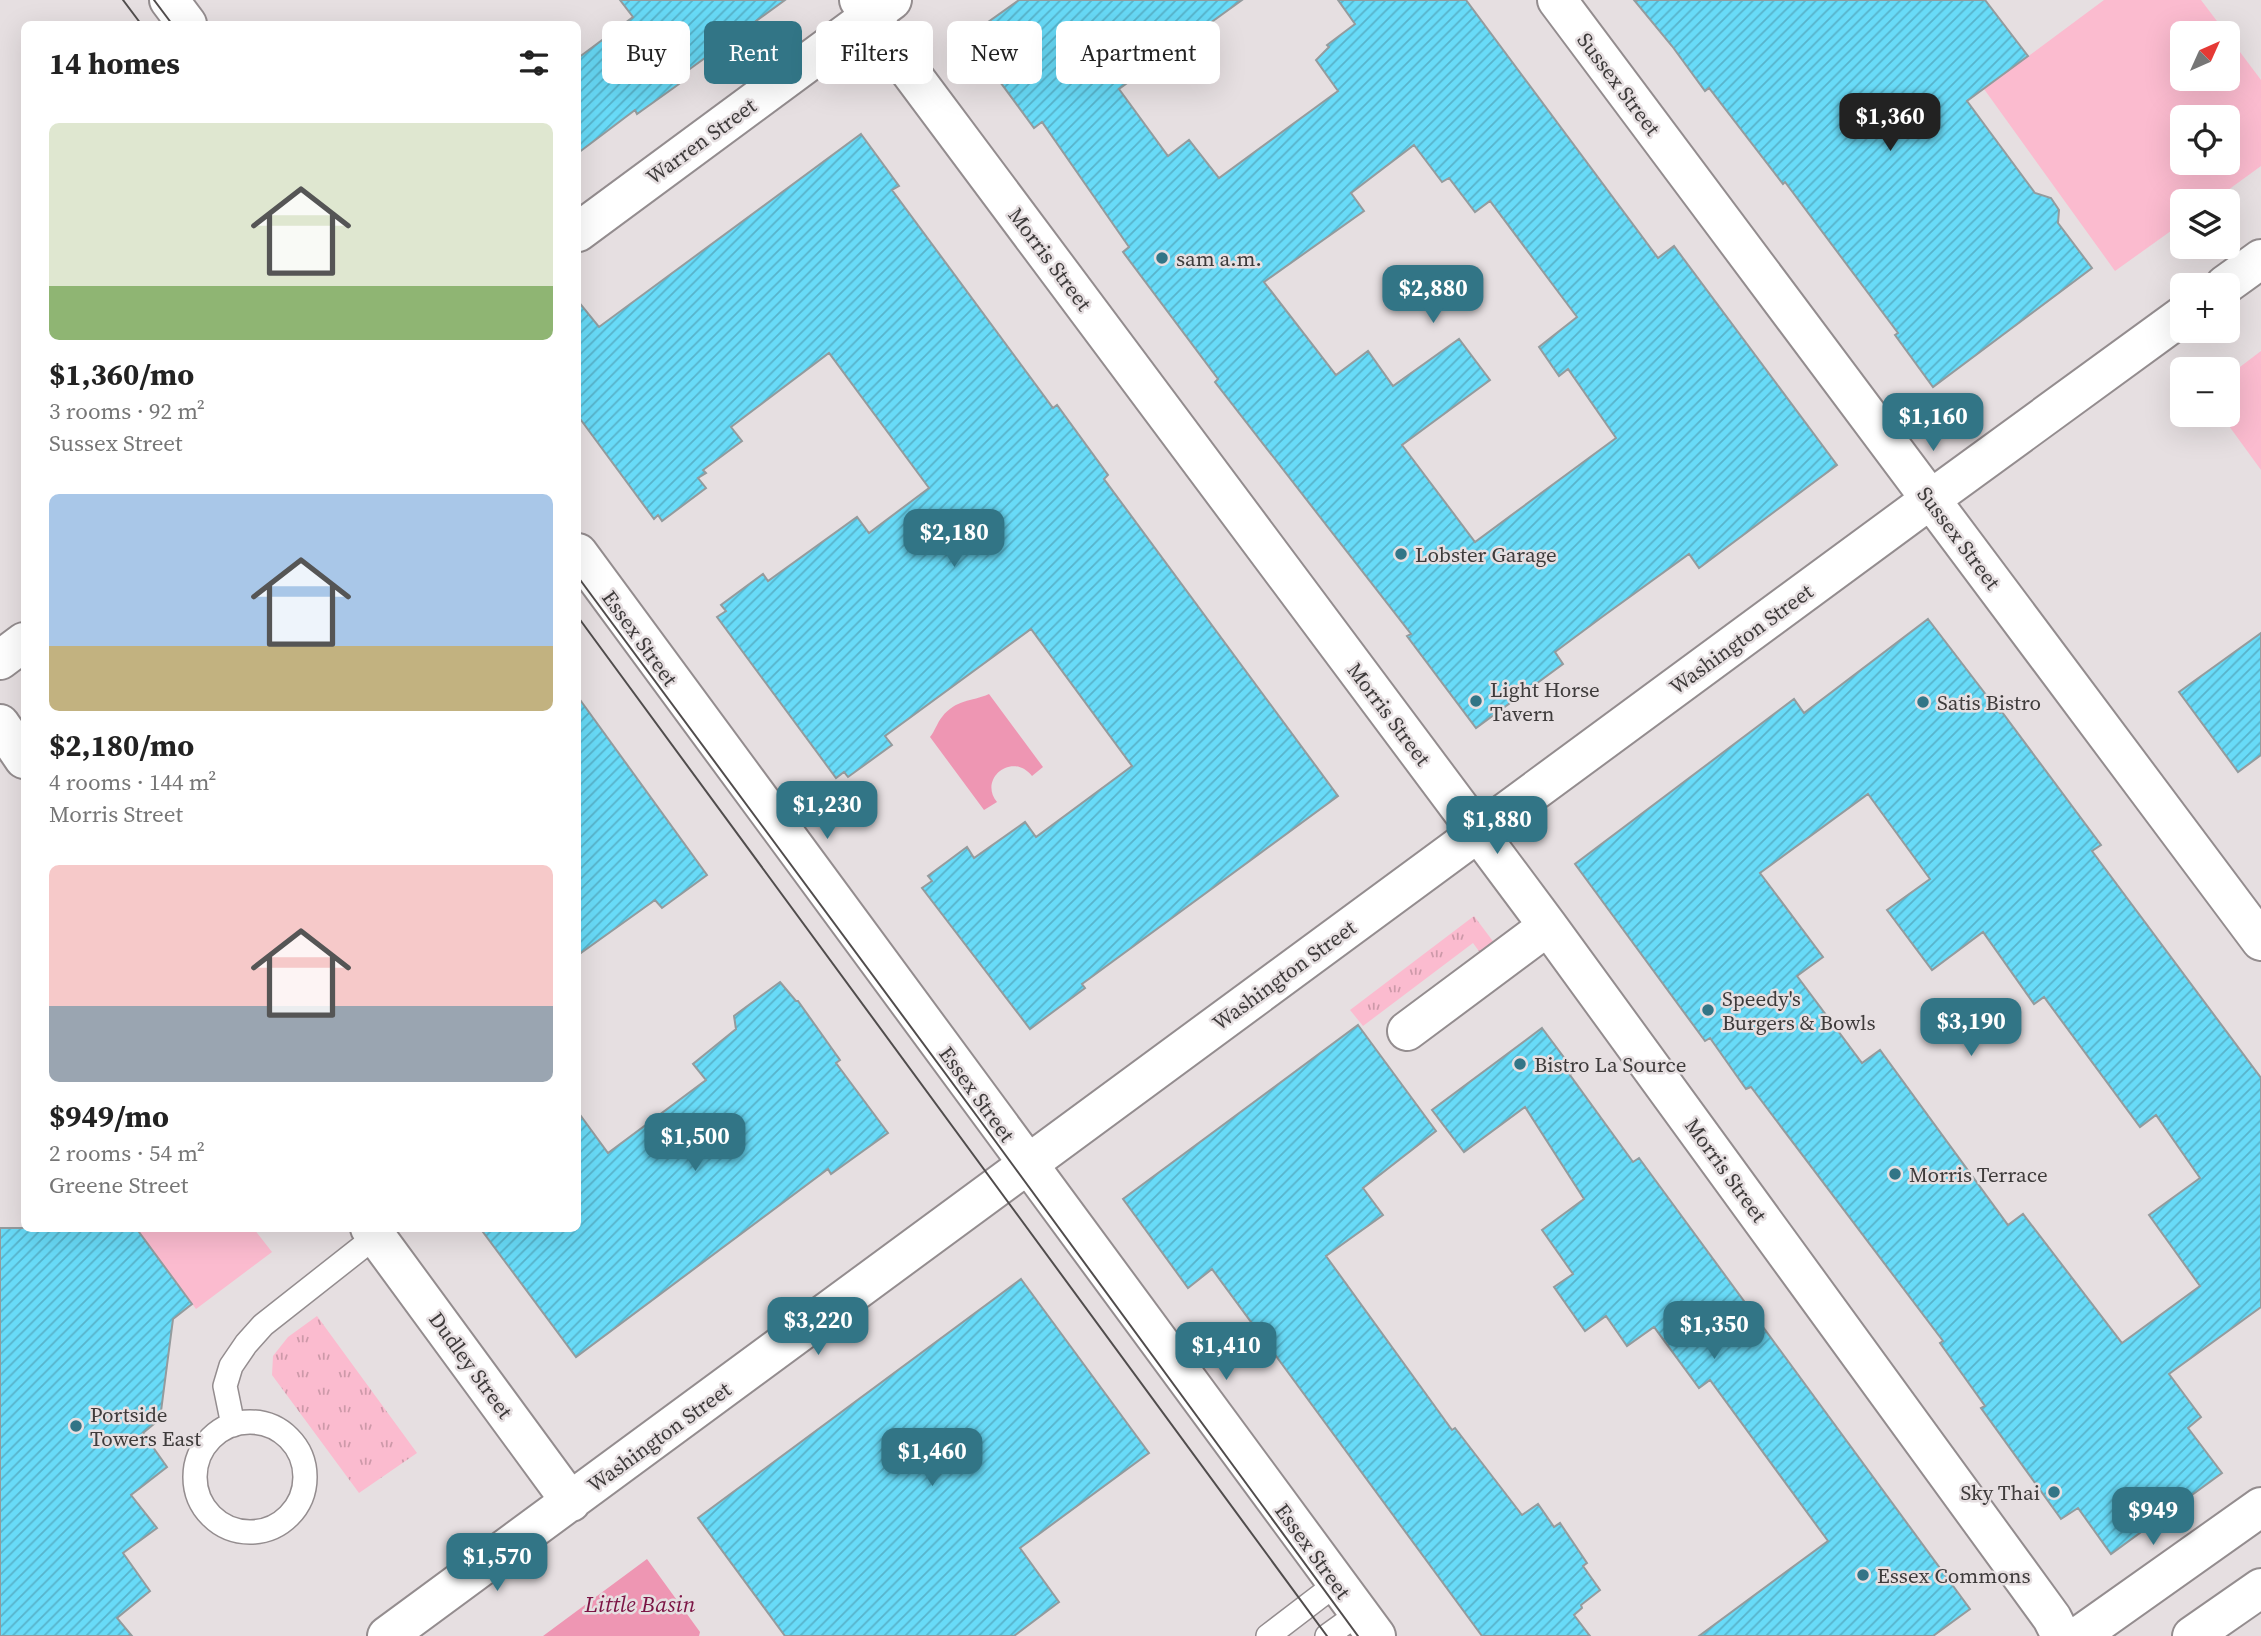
<!DOCTYPE html>
<html lang="en">
<head>
<meta charset="utf-8">
<style>
  :root { --surface:#fff; --page:#f6f6f6; --text:#222; --muted:#767676; --accent:#327586 }
  body { margin:0; font-family:"Source Serif 4",serif; background:var(--page); color:var(--text); height:100vh; display:flex; flex-direction:column; font-size:26px; white-space:nowrap }
  * { box-sizing:border-box; margin:0 }
  p { font-size:23px; color:var(--muted) }
  .icon { flex:none; width:38px; height:38px; fill:none; stroke:currentColor; stroke-width:2; stroke-linecap:round; stroke-linejoin:round }
  .map { position:relative; flex:1; overflow:hidden }
  .side { position:absolute; left:21px; top:21px; width:560px; height:1211px; display:flex; flex-direction:column; background:var(--surface); border-radius:10px; box-shadow:0 7px 28px #0002 }
  .side>* { flex:none }
  .top-card { position:absolute; left:602px; top:21px; width:665px; height:63px; display:flex; gap:14px }
  .needle { width:46px; rotate:45deg }
  .tools { position:absolute; left:2170px; top:21px; display:grid; gap:14px }
  .tools a { display:grid; place-items:center; width:70px; height:70px; border-radius:10px; background:var(--surface); box-shadow:0 7px 28px #0002; font-size:35px }
  .price { position:absolute; translate:-50% -60px; padding:0 16px; border-radius:14px; background:var(--accent); color:#fff; font-size:23px; line-height:46px; filter:drop-shadow(0 2px 4px #0008) }
  .price::after { content:''; position:absolute; left:50%; top:42px; width:21px; height:16px; margin-left:-10px; background:inherit; clip-path:polygon(0 0,100% 0,50% 100%) }
  .price.selected { background:#222; color:#fff }
  ul { padding:0; list-style:none }
  li { display:grid; align-content:center; gap:14px; height:371px; padding:0 28px }
  li span { display:grid; place-items:center; height:217px; border-radius:10px; color:#555 }
  li>.icon { margin-inline-start:auto }
  span .icon { width:126px; height:126px; fill:#fffc; stroke-width:1 }
  li b { font-size:30px }
  h2 { display:flex; justify-content:space-between; align-items:center; height:84px; padding:0 28px; font-size:30px }
  .pill { padding:0 24px; border-radius:10px; background:var(--surface); box-shadow:0 7px 28px #0002; font-size:24px; line-height:63px }
  .pill.selected { background:var(--accent); color:#fff }
  .map>svg:first-child { display:block }
  .grass { fill:url(#grass-tufts) }
  .green { fill:#fbbbcf; fill-rule:evenodd }
  .water { fill:#ee96b3 }
  .building { fill:url(#building-hatch); stroke:#949b9d; stroke-width:2; fill-rule:evenodd }
  .lines { fill:none; stroke-linecap:round; stroke-linejoin:round }
  .lane-casing { stroke:#948d8f; stroke-width:26 }
  .street-casing { stroke:#948d8f; stroke-width:42 }
  .lane { stroke:#fff; stroke-width:23 }
  .street { stroke:#fff; stroke-width:38 }
  .tram { stroke:#514d4d; stroke-width:2 }
  .poi-dot { fill:#327586; stroke:#e6dfe1; stroke-width:2.5 }
  .labels { text-anchor:middle; dominant-baseline:central; stroke-width:5; stroke-linejoin:round; paint-order:stroke }
  .street-label { font-size:21px; fill:#3e3b3b; stroke:#e6dfe1 }
  .poi-label { font-size:21px; fill:#3e3b3b; stroke:#e6dfe1; text-anchor:start }
  .water-label { font-size:23px; font-style:italic; fill:#7b1444; stroke:#e6dfe1 }
</style>
</head>
<body>
<div class="map">
<svg width="2261" height="1636" viewBox="0 0 2261 1636">
  <defs>
    <pattern id="grass-tufts" width="24" height="20" patternUnits="userSpaceOnUse" patternTransform="scale(1.75)"><rect width="24" height="20" fill="#fbbbcf"/><path d="M3 7l-1-3M5 7V3M7 7l1-3M15 17l-1-3M17 17v-4M19 17l1-3" fill="none" stroke="#cd99a9"/></pattern>
    <pattern id="building-hatch" width="6" height="6" patternUnits="userSpaceOnUse" patternTransform="scale(1.75)"><rect width="6" height="6" fill="#68dbf8"/><path d="M-1 1l2-2M0 6l6-6M5 7l2-2" fill="none" stroke="#57b3ca"/></pattern>
  </defs>
  <rect width="100%" height="100%" fill="#e6dfe1"/>
  <path class="grass" d="M 1474,916 L 1498,948 L 1484,958 L 1473,943 L 1363,1026 L 1350,1010 Z
    M 317,1316 L 417,1453 L 359,1493 L 272,1375 L 273,1356 L 288,1337 Z"/>
  <path class="green" d="M 2104,0 L 2201,0 L 2226,33 L 2182,33 L 2182,79 L 2228,79 L 2228,36 L 2261,80 L 2261,166 L 2213,201 L 2182,201 L 2182,223 L 2115,271 L 1984,89 ZM 2182,117 L 2228,117 L 2228,163 L 2182,163 Z
    M 2261,351 L 2261,470 L 2221,415 L 2228,415 L 2228,376 Z
    M 136,1229 L 254,1229 L 272,1252 L 196,1309 Z"/>
  <path class="water" d="M 989,694 L 1043,767 L 1032,776 C 1012,751 978,779 997,802 L 984,810 L 930,737 C 935,731 937,723 942,717 C 956,699 971,702 989,694 Z
    M 647,1559 L 700,1632 L 699,1636 L 543,1636 Z"/>
  <path class="building" d="M 620,0 L 785,0 L 676,79 L 679,84 L 637,114 L 635,110 L 578,153 L 578,58 L 633,17 Z
    M 1019,0 L 1242,0 L 1119,89 L 1168,156 L 1189,140 L 1219,178 L 1338,91 L 1316,60 L 1329,47 L 1327,45 L 1355,24 L 1338,0 L 1466,0 L 1658,258 L 1674,246 L 1837,465 L 1699,568 L 1689,554 L 1602,617 L 1555,652 L 1563,664 L 1476,728 L 1407,636 L 1411,634 L 1215,382 L 1218,379 L 1123,252 L 1129,247 L 1042,122 L 1034,128 L 967,37 ZM 1414,145 L 1442,182 L 1449,178 L 1475,212 L 1490,201 L 1577,317 L 1539,347 L 1559,376 L 1568,369 L 1616,438 L 1475,542 L 1402,445 L 1490,380 L 1459,339 L 1393,386 L 1368,351 L 1336,375 L 1264,282 L 1364,211 L 1351,193 Z
    M 1634,0 L 1985,0 L 2028,56 L 1967,101 L 2035,193 L 2051,198 L 2059,210 L 2058,223 L 2092,268 L 1933,387 L 1895,335 L 1898,333 L 1785,182 L 1783,184 L 1709,88 L 1705,91 L 1672,46 Z
    M 861,134 L 899,186 L 892,190 L 1053,408 L 1057,405 L 1108,475 L 1104,479 L 1338,796 L 1082,984 L 1085,988 L 1030,1029 L 922,888 L 932,881 L 928,876 L 967,847 L 974,858 L 1025,822 L 1036,837 L 1132,766 L 1031,629 L 885,736 L 892,745 L 848,777 L 844,772 L 836,778 L 717,617 L 726,611 L 721,605 L 763,574 L 768,581 L 857,517 L 869,533 L 929,488 L 829,353 L 731,427 L 742,441 L 703,470 L 706,473 L 698,478 L 706,488 L 662,521 L 658,515 L 654,519 L 578,416 L 578,301 L 599,327 Z
    M 1928,619 L 2000,713 L 2002,712 L 2101,845 L 2092,851 L 2261,1078 L 2261,1307 L 2169,1374 L 2201,1417 L 2188,1428 L 2222,1473 L 2111,1554 L 2078,1508 L 2061,1519 L 1981,1408 L 1985,1406 L 1940,1343 L 1943,1341 L 1751,1087 L 1746,1089 L 1710,1038 L 1705,1041 L 1575,864 L 1794,699 L 1804,713 ZM 1868,794 L 1930,879 L 1887,910 L 1932,970 L 1983,932 L 2034,1004 L 2044,997 L 2140,1127 L 2156,1115 L 2200,1178 L 2149,1215 L 2200,1286 L 2122,1343 L 2023,1214 L 2008,1225 L 1880,1050 L 1862,1063 L 1797,976 L 1823,957 L 1760,873 Z
    M 2261,633 L 2261,755 L 2238,772 L 2179,692 Z
    M 578,697 L 707,875 L 662,908 L 655,900 L 578,955 Z
    M 780,982 L 796,1001 L 798,1001 L 840,1060 L 836,1063 L 888,1133 L 831,1174 L 828,1169 L 576,1357 L 480,1228 L 578,1228 L 578,1112 L 608,1153 L 706,1080 L 693,1064 L 736,1029 L 734,1016 Z
    M 1358,1025 L 1436,1131 L 1363,1188 L 1383,1215 L 1326,1256 L 1452,1430 L 1455,1428 L 1522,1515 L 1538,1504 L 1554,1527 L 1560,1523 L 1587,1563 L 1583,1566 L 1600,1590 L 1581,1605 L 1582,1608 L 1574,1615 L 1590,1636 L 1482,1636 L 1212,1269 L 1188,1288 L 1123,1199 Z
    M 1542,1028 L 1574,1071 L 1570,1075 L 1633,1162 L 1639,1158 L 1970,1609 L 1933,1636 L 1699,1636 L 1828,1541 L 1710,1380 L 1699,1388 L 1654,1327 L 1627,1346 L 1606,1316 L 1585,1331 L 1554,1287 L 1573,1274 L 1542,1230 L 1584,1199 L 1525,1107 L 1464,1152 L 1432,1110 Z
    M 0,1228 L 136,1228 L 192,1304 L 173,1319 L 160,1419 L 143,1433 L 167,1467 L 131,1495 L 157,1528 L 123,1553 L 150,1591 L 117,1618 L 132,1636 L 0,1636 Z
    M 1021,1279 L 1149,1453 L 1020,1548 L 1059,1602 L 1014,1636 L 785,1636 L 698,1518 Z"/>
  <g class="lines">
    <g class="lane-casing">
      <path id="lane" d="M195 1477a55 55 0 1 1 110 0a55 55 0 1 1-110 0Z
        M 233,1425 L 225,1386 L 231,1366 L 246,1344 L 263,1325 L 376,1236
        M 1268,1636 L 1336,1584
        M 1327,1636 L 1359,1613"/>
    </g>
    <g class="street-casing">
      <path id="street" d="M 169,0 L 187,24
        M 859,0 L 905,65 L 1548,926 L 2052,1618 L 2061,1636
        M 1557,0 L 2261,941
        M 578,232 L 892,0
        M 2225,285 L 2261,259
        M 578,553 L 1376,1636
        M 0,660 L 24,642
        M 0,724 L 24,759
        M 1407,1031 L 1548,926
        M 370,1228 L 571,1502
        M 387,1636 L 1931,499 L 2182,316
        M 2079,1636 L 2261,1507
        M 2192,1636 L 2261,1588"/>
    </g>
    <use href="#lane" class="lane"/>
    <use href="#street" class="street"/>
    <path class="tram" d="M 123,0 L 141,24
      M 154,0 L 172,24
      M 578,577 L 982,1123 L 1358,1636
      M 578,617 L 1327,1636"/>
  </g>
  <g class="poi-dot">
    <circle cx="1162" cy="258" r="7"/>
    <circle cx="1401" cy="554" r="7"/>
    <circle cx="1476" cy="701" r="7"/>
    <circle cx="1923" cy="702" r="7"/>
    <circle cx="1708" cy="1010" r="7"/>
    <circle cx="1520" cy="1064" r="7"/>
    <circle cx="1895" cy="1174" r="7"/>
    <circle cx="76" cy="1426" r="7"/>
    <circle cx="2054" cy="1492" r="7"/>
    <circle cx="1863" cy="1575" r="7"/>
  </g>
  <g class="labels">
    <g class="street-label">
      <text transform="translate(1619 84) rotate(53)">Sussex Street</text>
      <text transform="translate(701 141) rotate(-36)">Warren Street</text>
      <text transform="translate(1050 259) rotate(53)">Morris Street</text>
      <text transform="translate(1959 538) rotate(53)">Sussex Street</text>
      <text transform="translate(640 638) rotate(54)">Essex Street</text>
      <text transform="translate(1741 639) rotate(-36)">Washington Street</text>
      <text transform="translate(1389 714) rotate(53)">Morris Street</text>
      <text transform="translate(1284 975) rotate(-36)">Washington Street</text>
      <text transform="translate(977 1094) rotate(54)">Essex Street</text>
      <text transform="translate(1726 1170) rotate(54)">Morris Street</text>
      <text transform="translate(471 1365) rotate(54)">Dudley Street</text>
      <text transform="translate(659 1437) rotate(-36)">Washington Street</text>
      <text transform="translate(1313 1551) rotate(54)">Essex Street</text>
    </g>
    <g class="poi-label">
      <text x="1176" y="258">sam a.m.</text>
      <text x="1415" y="554">Lobster Garage</text>
      <text x="1490" y="689">Light Horse<tspan x="1490" dy="24">Tavern</tspan></text>
      <text x="1937" y="702">Satis Bistro</text>
      <text x="1722" y="998">Speedy's<tspan x="1722" dy="24">Burgers &amp; Bowls</tspan></text>
      <text x="1534" y="1064">Bistro La Source</text>
      <text x="1909" y="1174">Morris Terrace</text>
      <text x="90" y="1414">Portside<tspan x="90" dy="24">Towers East</tspan></text>
      <text x="2040" y="1492" text-anchor="end">Sky Thai</text>
      <text x="1877" y="1575">Essex Commons</text>
    </g>
    <g class="water-label">
      <text x="640" y="1604">Little Basin</text>
    </g>
  </g>
</svg>
<div class="tools">
<a><svg class="needle" viewBox="-14 -14 28 28"><path d="M0-13l5 13h-10z" fill="#e53935"/><path d="M0 13l5-13h-10z" fill="#767676"/></svg></a>
<a><svg class="icon" aria-label="locate" viewBox="0 0 24 24"><circle cx="12" cy="12" r="6"/><path d="M12 2v4M12 18v4M2 12h4M18 12h4"/></svg></a>
<a><svg class="icon" aria-label="layers" viewBox="0 0 24 24"><path d="M12 4l9 5-9 5-9-5zM3 14l9 5 9-5"/></svg></a>
<a>+</a>
<a>−</a>
</div>
<b class="price selected" style="left:1890px;top:153px">$1,360</b>
<b class="price" style="left:1433px;top:325px">$2,880</b>
<b class="price" style="left:1933px;top:453px">$1,160</b>
<b class="price" style="left:954px;top:569px">$2,180</b>
<b class="price" style="left:827px;top:841px">$1,230</b>
<b class="price" style="left:1497px;top:856px">$1,880</b>
<b class="price" style="left:1971px;top:1058px">$3,190</b>
<b class="price" style="left:695px;top:1173px">$1,500</b>
<b class="price" style="left:818px;top:1357px">$3,220</b>
<b class="price" style="left:1714px;top:1361px">$1,350</b>
<b class="price" style="left:1226px;top:1382px">$1,410</b>
<b class="price" style="left:932px;top:1488px">$1,460</b>
<b class="price" style="left:2153px;top:1547px">$949</b>
<b class="price" style="left:497px;top:1593px">$1,570</b>
<div class="top-card">
<a class="pill">Buy</a>
<a class="pill selected">Rent</a>
<a class="pill">Filters</a>
<a class="pill">New</a>
<a class="pill">Apartment</a>
</div>
<section class="side">
<h2>14 homes<svg class="icon" aria-label="filters" viewBox="0 0 24 24"><path d="M4 7h16M4 17h16"/><circle cx="9" cy="7" r="2"/><circle cx="15" cy="17" r="2"/></svg></h2>
<ul>
<li><span style="background:linear-gradient(#dfe7d0 75%,#8fb573 0)"><svg class="icon" aria-label="home" viewBox="0 0 24 24"><path d="M3 11l9-7 9 7M6 9v11h12V9"/></svg></span><div><b>$1,360/mo</b><p>3 rooms · 92 m²</p><p>Sussex Street</p></div></li>
<li><span style="background:linear-gradient(#a9c7e8 70%,#c2b280 0)"><svg class="icon" aria-label="home" viewBox="0 0 24 24"><path d="M3 11l9-7 9 7M6 9v11h12V9"/></svg></span><div><b>$2,180/mo</b><p>4 rooms · 144 m²</p><p>Morris Street</p></div></li>
<li><span style="background:linear-gradient(#f6c9c9 65%,#9aa5b1 0)"><svg class="icon" aria-label="home" viewBox="0 0 24 24"><path d="M3 11l9-7 9 7M6 9v11h12V9"/></svg></span><div><b>$949/mo</b><p>2 rooms · 54 m²</p><p>Greene Street</p></div></li>
</ul>
</section>
</div>
</body>
</html>
